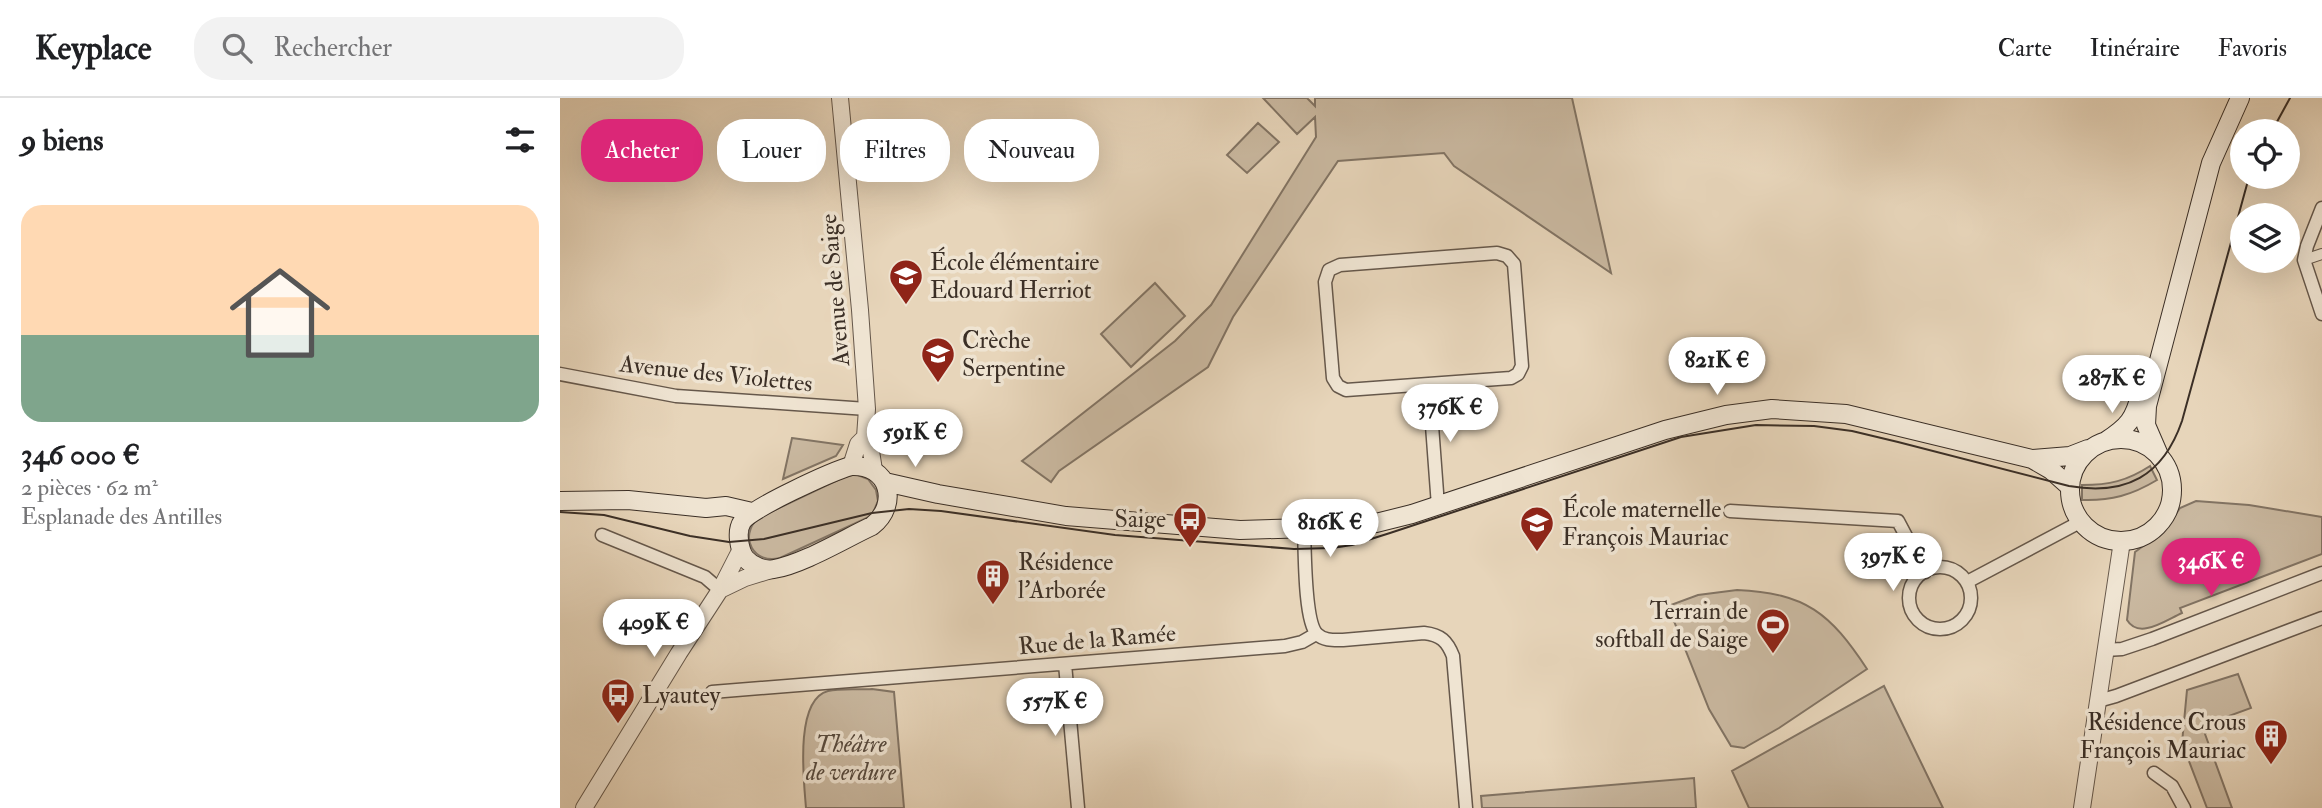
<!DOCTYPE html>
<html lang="fr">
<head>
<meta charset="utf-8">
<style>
  :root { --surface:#fff; --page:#f2f2f2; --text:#202124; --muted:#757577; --line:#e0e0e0; --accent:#db2777 }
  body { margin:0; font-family:"IM FELL Double Pica",serif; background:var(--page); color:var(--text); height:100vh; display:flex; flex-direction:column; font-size:26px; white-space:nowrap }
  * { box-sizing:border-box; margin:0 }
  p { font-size:23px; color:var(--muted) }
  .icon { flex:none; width:38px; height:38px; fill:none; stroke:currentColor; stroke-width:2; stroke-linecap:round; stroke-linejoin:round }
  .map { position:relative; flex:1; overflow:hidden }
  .panel { display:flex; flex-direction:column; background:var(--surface); width:560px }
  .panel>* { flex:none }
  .hud { position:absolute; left:21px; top:21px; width:665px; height:63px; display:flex; gap:14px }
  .controls { position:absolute; left:1670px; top:21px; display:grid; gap:14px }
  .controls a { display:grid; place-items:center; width:70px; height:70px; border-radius:50%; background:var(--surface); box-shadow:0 7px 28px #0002; font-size:35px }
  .price { position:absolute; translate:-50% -60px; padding:0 16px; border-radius:24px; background:#fff; color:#222; font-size:23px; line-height:46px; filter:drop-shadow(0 2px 4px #0008) }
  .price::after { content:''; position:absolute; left:50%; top:42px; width:21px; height:16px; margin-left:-10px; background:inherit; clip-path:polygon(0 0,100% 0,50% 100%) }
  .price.current { background:var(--accent); color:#fff }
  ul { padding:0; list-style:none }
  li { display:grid; align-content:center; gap:14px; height:371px; padding:0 21px }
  li span { display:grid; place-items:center; height:217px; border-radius:21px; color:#555 }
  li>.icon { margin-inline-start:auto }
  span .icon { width:126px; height:126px; fill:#fffc; stroke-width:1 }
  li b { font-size:30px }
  h2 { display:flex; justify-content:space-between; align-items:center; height:84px; padding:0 21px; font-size:30px }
  .chip { padding:0 24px; border-radius:28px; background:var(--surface); box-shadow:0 7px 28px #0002; font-size:24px; line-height:63px }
  .chip.current { background:var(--accent); color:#fff }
  header { display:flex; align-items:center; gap:42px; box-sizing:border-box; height:98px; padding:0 35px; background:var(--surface); border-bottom:2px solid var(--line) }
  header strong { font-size:33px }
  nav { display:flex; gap:38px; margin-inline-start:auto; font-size:24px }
  .search { width:490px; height:63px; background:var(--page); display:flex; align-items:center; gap:18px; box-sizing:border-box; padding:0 24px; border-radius:28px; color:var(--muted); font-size:26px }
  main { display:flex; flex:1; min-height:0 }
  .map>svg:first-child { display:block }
  .green { fill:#cab9a1; stroke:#827464; stroke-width:2 }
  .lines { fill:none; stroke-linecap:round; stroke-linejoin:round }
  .pedestrian-casing { stroke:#66584b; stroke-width:12 }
  .minor-casing { stroke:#66584b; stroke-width:15 }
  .tertiary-casing { stroke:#66584b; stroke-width:18 }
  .secondary-casing { stroke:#3b2f26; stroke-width:20 }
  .pedestrian { stroke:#efe4d2; stroke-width:10 }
  .minor { stroke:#efe4d2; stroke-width:12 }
  .tertiary { stroke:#efe4d2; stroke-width:16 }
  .secondary { stroke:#efe4d2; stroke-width:18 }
  .tram { stroke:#3b2f26; stroke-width:2 }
  .labels { text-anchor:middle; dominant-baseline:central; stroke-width:7; stroke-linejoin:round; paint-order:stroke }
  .poi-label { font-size:24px; fill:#3b2f26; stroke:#efe4d2; text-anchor:start }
  .street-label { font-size:24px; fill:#3b2f26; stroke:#efe4d2 }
  .park-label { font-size:24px; font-style:italic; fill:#584b3f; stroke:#efe4d2 }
</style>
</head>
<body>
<header>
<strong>Keyplace</strong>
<div class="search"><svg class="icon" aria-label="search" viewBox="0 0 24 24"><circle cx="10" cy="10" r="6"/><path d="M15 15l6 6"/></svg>Rechercher</div>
<nav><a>Carte</a><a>Itinéraire</a><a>Favoris</a></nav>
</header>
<main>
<section class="panel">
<h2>9 biens<svg class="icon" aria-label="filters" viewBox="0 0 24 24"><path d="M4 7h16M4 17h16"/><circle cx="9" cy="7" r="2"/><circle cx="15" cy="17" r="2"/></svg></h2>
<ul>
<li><span style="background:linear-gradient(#ffd9b3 60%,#7fa58c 0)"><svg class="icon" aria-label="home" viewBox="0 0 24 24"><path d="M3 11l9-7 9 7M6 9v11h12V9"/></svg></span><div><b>346 000 €</b><p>2 pièces · 62 m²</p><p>Esplanade des Antilles</p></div></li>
</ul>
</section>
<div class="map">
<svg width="1762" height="710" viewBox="0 0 1762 710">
  <rect width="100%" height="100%" fill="#e7d5ba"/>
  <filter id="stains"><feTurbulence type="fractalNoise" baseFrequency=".00286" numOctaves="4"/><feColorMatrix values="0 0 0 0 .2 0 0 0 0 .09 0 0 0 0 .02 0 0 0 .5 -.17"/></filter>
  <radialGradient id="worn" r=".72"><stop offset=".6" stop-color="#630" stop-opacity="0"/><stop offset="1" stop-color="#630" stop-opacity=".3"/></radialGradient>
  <path class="green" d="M 703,0 L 747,0 L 755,8 L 755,0 L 1012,0 L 1051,175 L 894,68 L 884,55 L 778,63 L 673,219 L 648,269 L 499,373 L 491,384 L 462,363 L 615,243 L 651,207 L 756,39 L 755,19 L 737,36 Z
    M 698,25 L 719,44 L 687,75 L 667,57 Z
    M 595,185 L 625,218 L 571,269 L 541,236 Z
    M 232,340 L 283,347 L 276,358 L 223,381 Z
    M 1590,368 L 1597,382 C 1572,397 1551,403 1522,402 L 1522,387 C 1549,387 1567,383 1590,368 Z
    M 295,376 L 308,381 L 316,392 L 318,403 L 313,415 L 309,419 L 220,460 C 194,467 178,439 198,420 L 282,380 Z
    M 1636,403 L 1689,407 L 1762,419 L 1762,456 L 1620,510 L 1622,515 C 1606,522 1579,542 1567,522 L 1575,454 L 1605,432 L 1620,410 Z
    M 1177,492 C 1246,495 1270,515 1307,571 L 1219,630 L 1184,650 L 1171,648 L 1149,611 L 1108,508 L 1138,497 Z
    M 1678,576 L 1691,610 L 1655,623 L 1645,636 L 1672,710 L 1647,710 L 1622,645 L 1627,592 Z
    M 1324,588 L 1383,710 L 1189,710 L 1172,673 Z
    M 312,591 L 334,594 L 344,710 L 246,710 C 244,684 234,602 268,593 C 281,590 298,592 312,591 Z
    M 1134,680 L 1136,710 L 922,710 L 921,698 Z"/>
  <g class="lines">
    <g class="pedestrian-casing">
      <path id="pedestrian" d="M 1744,162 L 1762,156"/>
    </g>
    <g class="minor-casing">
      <path id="minor" d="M 1762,110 L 1747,148 L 1744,162 L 1762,216
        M 937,155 L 947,158 L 954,166 L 962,268 L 958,276 L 951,280 L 786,292 L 778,288 L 773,280 L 765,184 L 769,172 L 780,167 Z
        M 0,276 L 116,298 L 307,311
        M 869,287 L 878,408
        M 1170,413 L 1338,423 L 1365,474
        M 744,430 C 745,451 744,523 757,536 C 764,543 774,542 783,542 L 864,535 C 881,537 887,543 893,558 L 906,710
        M 42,437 L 145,479 L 160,492
        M1349 500a31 31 0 1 1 62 0a31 31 0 1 1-62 0Z
        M 1407,484 L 1520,424
        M 1545,552 L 1562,551 L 1592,541 L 1762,475
        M 505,566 L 518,710
        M 152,594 L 725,548 L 742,544 L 756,536
        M 1538,603 L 1556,598 L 1762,520
        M 1594,675 L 1612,688 L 1624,710"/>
    </g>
    <g class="tertiary-casing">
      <path id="tertiary" d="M 280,0 L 300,212 L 307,311 L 305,339 L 310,347 L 314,372
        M 291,368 L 298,346 L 305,339
        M 160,492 L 185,480 L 211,472
        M 24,710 L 119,555 L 160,492 L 181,451
        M 1522,710 L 1562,443"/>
    </g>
    <g class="secondary-casing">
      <path id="secondary" d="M1510 392a51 51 0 1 1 102 0a51 51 0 1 1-102 0Z
        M 1546,343 C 1569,328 1574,321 1581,295
        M 1599,357 L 1586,327 L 1587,308 L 1651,65 L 1680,0
        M 1473,361 L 1510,358 L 1528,351
        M 291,368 C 329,366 340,406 312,428 C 284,441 243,466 214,471 C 204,473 192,468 185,460 C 179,451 176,433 182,424 C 189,411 273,373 291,368 Z
        M 325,384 L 378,396 L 506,418 L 680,432 L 783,429 L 816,425 L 852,416 L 1105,332 L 1166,317 L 1212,311 L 1286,316 L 1472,361 L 1491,372 L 1509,388
        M 0,403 L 68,402 L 146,410 L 166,408 L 192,414"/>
    </g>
    <use href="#pedestrian" class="pedestrian"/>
    <use href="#minor" class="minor"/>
    <use href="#tertiary" class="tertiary"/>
    <use href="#secondary" class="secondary"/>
    <path class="tram" d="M 1712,33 L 1730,0
      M 0,414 L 44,417 L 130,438 L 169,444 L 204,441 L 312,415 L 349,411 L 381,413 L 555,437 L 734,451 L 772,450 L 792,447 L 830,435 L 1121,339 L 1196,327 L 1254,328 L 1292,333 L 1338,344 L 1509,388 C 1566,398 1603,378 1622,323 L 1689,79"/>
  </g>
  <defs>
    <g id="school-pin" transform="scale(1.75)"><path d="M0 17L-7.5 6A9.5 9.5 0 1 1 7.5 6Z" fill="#8f2418" stroke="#efe4d2"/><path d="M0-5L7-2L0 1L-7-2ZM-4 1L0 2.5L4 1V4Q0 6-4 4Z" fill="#fff"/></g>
    <g id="bus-pin" transform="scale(1.75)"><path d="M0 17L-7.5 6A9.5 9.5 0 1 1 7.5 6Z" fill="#8f2418" stroke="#efe4d2"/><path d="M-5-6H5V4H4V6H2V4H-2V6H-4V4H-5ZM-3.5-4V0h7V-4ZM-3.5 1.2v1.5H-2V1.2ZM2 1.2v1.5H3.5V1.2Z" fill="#fff"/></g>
    <g id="building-pin" transform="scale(1.75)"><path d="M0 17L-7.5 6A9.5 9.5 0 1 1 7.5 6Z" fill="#8f2418" stroke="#efe4d2"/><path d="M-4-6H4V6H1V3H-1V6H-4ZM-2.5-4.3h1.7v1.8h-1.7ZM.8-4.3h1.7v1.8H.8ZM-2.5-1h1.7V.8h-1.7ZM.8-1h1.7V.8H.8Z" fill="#fff"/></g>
    <g id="stadium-pin" transform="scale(1.75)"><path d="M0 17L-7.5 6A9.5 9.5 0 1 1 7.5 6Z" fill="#8f2418" stroke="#efe4d2"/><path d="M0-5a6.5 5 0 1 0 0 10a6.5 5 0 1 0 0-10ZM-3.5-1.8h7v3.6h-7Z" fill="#fff"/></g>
  </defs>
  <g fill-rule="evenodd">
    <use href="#school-pin" x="346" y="178"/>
    <use href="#school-pin" x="378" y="256"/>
    <use href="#bus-pin" x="630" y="421"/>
    <use href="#school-pin" x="977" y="425"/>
    <use href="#building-pin" x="433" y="478"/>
    <use href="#stadium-pin" x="1213" y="527"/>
    <use href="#bus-pin" x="58" y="597"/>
    <use href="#building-pin" x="1711" y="638"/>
  </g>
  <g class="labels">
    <g class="poi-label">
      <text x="370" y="164">École élémentaire<tspan x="370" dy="28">Edouard Herriot</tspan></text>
      <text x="402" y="242">Crèche<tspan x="402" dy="28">Serpentine</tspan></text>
      <text x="1002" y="411">École maternelle<tspan x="1002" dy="28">François Mauriac</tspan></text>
      <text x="606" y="421" text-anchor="end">Saige</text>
      <text x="458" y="464">Résidence<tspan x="458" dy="28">l'Arborée</tspan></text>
      <text x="1188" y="513" text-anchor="end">Terrain de<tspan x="1188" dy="28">softball de Saige</tspan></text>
      <text x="82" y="597">Lyautey</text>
      <text x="1686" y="624" text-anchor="end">Résidence Crous<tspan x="1686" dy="28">François Mauriac</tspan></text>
    </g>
    <g class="street-label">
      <text transform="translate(275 192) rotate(-95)">Avenue de Saige</text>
      <text transform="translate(156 276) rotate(6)">Avenue des Violettes</text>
      <text transform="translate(537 542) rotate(-5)">Rue de la Ramée</text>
    </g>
    <g class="park-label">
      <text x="291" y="646">Théâtre<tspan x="291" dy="28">de verdure</tspan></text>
    </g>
  </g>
  <rect width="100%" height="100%" filter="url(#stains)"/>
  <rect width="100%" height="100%" fill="url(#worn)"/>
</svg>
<div class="controls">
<a><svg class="icon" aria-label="locate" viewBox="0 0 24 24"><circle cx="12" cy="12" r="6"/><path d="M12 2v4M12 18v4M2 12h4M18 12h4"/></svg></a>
<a><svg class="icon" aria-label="layers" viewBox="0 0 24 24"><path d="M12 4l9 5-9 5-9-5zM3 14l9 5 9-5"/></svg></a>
</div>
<b class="price" style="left:1157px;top:299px">821K €</b>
<b class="price" style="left:1552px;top:317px">287K €</b>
<b class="price" style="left:890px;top:346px">376K €</b>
<b class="price" style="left:355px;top:371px">591K €</b>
<b class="price" style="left:770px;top:461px">816K €</b>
<b class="price" style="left:1333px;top:495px">397K €</b>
<b class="price current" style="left:1651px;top:500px">346K €</b>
<b class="price" style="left:94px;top:561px">409K €</b>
<b class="price" style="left:495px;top:640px">557K €</b>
<div class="hud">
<a class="chip current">Acheter</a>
<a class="chip">Louer</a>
<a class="chip">Filtres</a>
<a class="chip">Nouveau</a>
</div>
</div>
</main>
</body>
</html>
